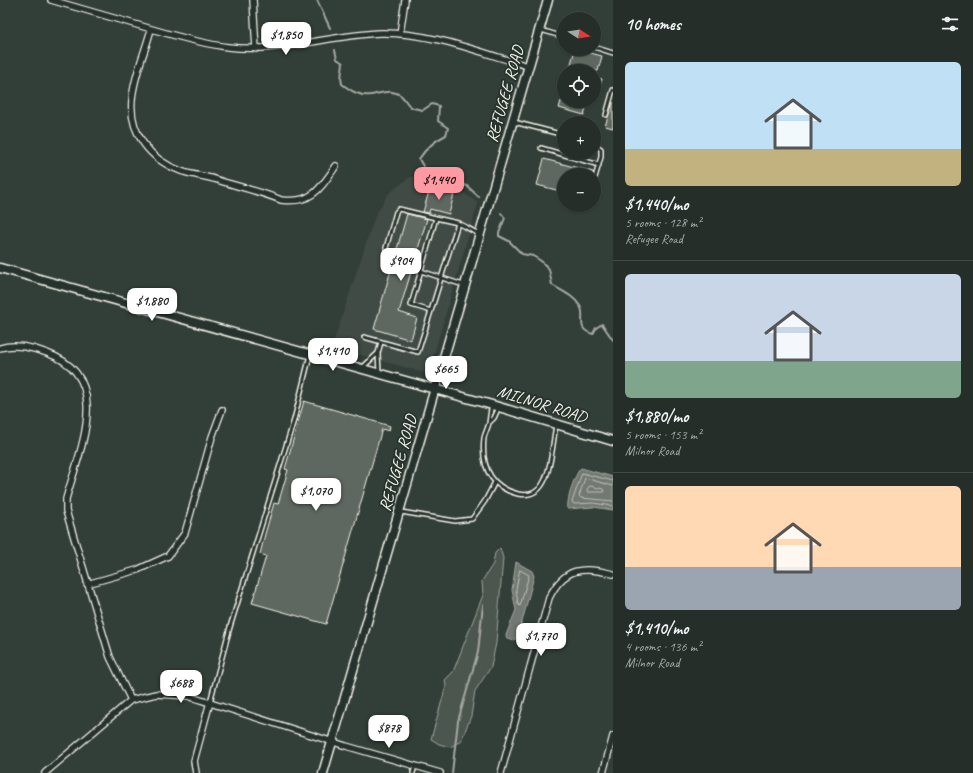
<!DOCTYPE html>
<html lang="en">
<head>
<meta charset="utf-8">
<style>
  :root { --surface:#262e2a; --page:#323a36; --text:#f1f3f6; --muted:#a4a8a8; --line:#424a47; --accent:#ff9aa2 }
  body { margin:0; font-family:Caveat,sans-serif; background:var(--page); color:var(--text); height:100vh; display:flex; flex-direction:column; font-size:15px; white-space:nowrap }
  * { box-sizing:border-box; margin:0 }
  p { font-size:13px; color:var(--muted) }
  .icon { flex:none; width:22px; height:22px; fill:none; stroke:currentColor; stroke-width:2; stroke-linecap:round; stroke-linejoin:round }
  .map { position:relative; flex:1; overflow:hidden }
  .panel { display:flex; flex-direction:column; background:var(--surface); width:360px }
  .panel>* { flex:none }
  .needle { width:26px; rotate:102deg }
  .fabs { position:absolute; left:557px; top:12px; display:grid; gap:8px }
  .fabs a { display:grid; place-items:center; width:44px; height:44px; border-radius:50%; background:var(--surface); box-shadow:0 1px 3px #0004,0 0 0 1px var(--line); font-size:20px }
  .price { position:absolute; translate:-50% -34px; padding:0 9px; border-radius:8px; background:#fff; color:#222; font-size:13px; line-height:26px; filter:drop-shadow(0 1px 2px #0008) }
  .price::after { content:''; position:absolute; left:50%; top:24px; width:12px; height:9px; margin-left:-6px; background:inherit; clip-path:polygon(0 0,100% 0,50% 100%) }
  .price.active { background:var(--accent); color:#111 }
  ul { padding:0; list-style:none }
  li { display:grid; align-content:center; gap:8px; height:212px; padding:0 12px }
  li+li { border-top:1px solid var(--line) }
  li span { display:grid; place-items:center; height:124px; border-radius:6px; color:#555 }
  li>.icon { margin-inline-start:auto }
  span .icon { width:72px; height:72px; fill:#fffc; stroke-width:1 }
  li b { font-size:17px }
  h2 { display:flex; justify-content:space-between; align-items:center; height:48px; padding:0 12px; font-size:17px }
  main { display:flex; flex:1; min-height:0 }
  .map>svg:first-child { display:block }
  .built { fill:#404b44 }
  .green { fill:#4c564f; stroke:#a0a49c }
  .water { fill:#727972; stroke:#a6a9a1 }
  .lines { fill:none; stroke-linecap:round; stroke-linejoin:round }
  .shore { stroke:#c0c1b9; stroke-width:1 }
  .stream { stroke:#a6a9a1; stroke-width:2 }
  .building { fill:#5f6861; stroke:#f4f1e8 }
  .lane-casing { stroke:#f4f1e8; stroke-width:6 }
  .street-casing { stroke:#f4f1e8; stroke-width:8 }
  .secondary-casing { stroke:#f4f1e8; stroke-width:11 }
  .lane { stroke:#26332d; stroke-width:3 }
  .street { stroke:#26332d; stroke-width:5.5 }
  .secondary { stroke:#26332d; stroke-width:8 }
  .labels { text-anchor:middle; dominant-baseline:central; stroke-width:3.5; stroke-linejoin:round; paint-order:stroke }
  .street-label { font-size:17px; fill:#f4f1e8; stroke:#26332d }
</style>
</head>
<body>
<main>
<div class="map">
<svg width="613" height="773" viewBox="0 0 613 773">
  <rect width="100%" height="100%" fill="#323e38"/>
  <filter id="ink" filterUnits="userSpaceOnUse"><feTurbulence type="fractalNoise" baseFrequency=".025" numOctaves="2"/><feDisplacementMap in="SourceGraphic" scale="8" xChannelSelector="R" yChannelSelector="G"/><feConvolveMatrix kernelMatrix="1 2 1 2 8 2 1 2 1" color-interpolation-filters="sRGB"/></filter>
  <g filter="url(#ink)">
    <path class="built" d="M 427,176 L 452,185 L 478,203 L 429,371 L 425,373 L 332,347 L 375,216 L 388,194 L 410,177 Z"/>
    <path class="green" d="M 500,548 L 503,558 L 496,643 L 491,667 L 475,691 L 471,716 L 461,741 L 450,747 L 439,744 L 431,739 L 446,686 L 445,680 L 453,672 L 483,595 L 482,581 L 493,564 L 495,553 Z"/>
    <path class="water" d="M 581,468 L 613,477 L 613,510 L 593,507 L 568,509 C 566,501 575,473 581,468 Z
      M 516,562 L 532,571 L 534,576 L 522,622 L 515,640 L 507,639 L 506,635 L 516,610 L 512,590 Z"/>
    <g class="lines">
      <path class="shore" d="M 613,481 L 582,473 L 572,502 L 574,504 L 593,503 L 613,506
        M 590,486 L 603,489 L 604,492 L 588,492 L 587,490 Z
        M 613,486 L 585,478 L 579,496 L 581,498 L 613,501
        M 520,570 L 529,575 L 520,606 L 518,604 L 516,590 Z"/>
      <path class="stream" d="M 317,0 L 330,28
        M 335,50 L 337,59 L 343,63 L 341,78 L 342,84 C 350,90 360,97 371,95 C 378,94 385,91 392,92 C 405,94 403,101 411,107 C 415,109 419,109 423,110 L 432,104 L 439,106 L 438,121 L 448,128 L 446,135 C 434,141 426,148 419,159 L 424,168 L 467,186 L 479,197
        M 501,213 L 505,218 L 499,233 L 499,236 L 509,241 L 522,254 L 533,256 L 541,261 L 549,269 L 552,285 C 562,291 574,296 580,306 C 587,317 574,329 593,334 L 596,328 L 602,324 L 613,340
        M 452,773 L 458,721 L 478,652 L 483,605"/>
    </g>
    <path class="building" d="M 575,49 L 602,56 L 598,71 L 569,71 Z
      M 594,77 L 602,79 L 599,89 L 594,88 Z
      M 561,101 L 588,101 L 584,115 L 559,108 Z
      M 613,102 L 613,128 L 605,126 Z
      M 544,159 L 593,172 L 593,175 L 564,175 L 564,192 L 537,185 Z
      M 430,188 L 454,194 L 449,214 L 430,209 L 429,213 L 423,212 Z
      M 407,214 L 427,219 L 399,312 L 417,318 L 411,340 L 374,329 Z
      M 304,401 L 390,426 L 389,431 L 382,429 L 326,624 L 252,603 L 266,556 L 260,554 L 265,534 L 274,503 L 278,504 L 288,470 L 285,469 Z"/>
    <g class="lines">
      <g class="lane-casing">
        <path id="lane" d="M 541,30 L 564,37
          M 594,47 L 613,53
          M 606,115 L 613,90
          M 514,122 L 564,135
          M 594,144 L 601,149 L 601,157 L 594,181
          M 541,148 L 599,165
          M 386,248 L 396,212 L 399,209 L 436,218
          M 421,271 L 463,285
          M 431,311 L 458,223
          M 364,337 L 418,352 L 431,311 L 411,305 L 436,218 L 458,223 L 479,234
          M 362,368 L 378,353
          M 379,373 L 378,353 L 381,342
          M 492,405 C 490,412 490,417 489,423 C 488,428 485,433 484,438 C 481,466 490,487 518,494 C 528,496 537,493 542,485 C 551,472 553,441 556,425
          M 490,422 L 494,418 L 499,407
          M 401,512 L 455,521 L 472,519 L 485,501 L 495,482
          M 210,702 L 230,627 L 294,420 L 310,355
          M 413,773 L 415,766"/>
      </g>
      <g class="street-casing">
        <path id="street" d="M 51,0 C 85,10 120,20 155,30 C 179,37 204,44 228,47 C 281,53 330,35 381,33 C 431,32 481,53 528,66
          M 253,0 L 256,49
          M 151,29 C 145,53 134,75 132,100 C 129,133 150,160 181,171 C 192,175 203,176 214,179 C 236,186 259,191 281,200 C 312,204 320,189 336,166
          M 400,34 L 405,0
          M 0,348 C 16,343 33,348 47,353 C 115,377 79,451 66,499 L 66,511 L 110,657 L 131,700
          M 87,584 L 137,570 L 168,556 L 185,533 L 212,437 L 222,410
          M 45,773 L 131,700 L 156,694 L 188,696 L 346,746 L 440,773
          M 196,773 L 194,761 L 210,702
          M 501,773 L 549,598 C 564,567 583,566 613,574
          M 603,773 L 613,736"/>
      </g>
      <g class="secondary-casing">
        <path id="secondary" d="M 0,268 L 492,405 L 613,441
          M 323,773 L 548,0"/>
      </g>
      <use href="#lane" class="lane"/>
      <use href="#street" class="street"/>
      <use href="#secondary" class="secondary"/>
    </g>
  </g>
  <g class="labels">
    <g class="street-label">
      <text transform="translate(505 94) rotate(-74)">REFUGEE ROAD</text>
      <text transform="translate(542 404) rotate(17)">MILNOR ROAD</text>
      <text transform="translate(398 463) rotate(-74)">REFUGEE ROAD</text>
    </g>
  </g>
</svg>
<div class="fabs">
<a><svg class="needle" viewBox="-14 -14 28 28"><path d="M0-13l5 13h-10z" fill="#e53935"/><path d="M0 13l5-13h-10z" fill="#a4a8a8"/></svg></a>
<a><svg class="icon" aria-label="locate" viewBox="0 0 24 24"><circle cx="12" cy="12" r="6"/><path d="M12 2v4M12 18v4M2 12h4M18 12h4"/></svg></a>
<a>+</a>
<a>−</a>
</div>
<b class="price" style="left:286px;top:56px">$1,850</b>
<b class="price active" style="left:439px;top:201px">$1,440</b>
<b class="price" style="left:401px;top:282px">$904</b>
<b class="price" style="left:152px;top:322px">$1,880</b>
<b class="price" style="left:333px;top:372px">$1,410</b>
<b class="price" style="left:446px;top:390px">$665</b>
<b class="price" style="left:316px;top:512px">$1,070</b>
<b class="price" style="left:541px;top:657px">$1,770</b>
<b class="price" style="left:181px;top:704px">$688</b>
<b class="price" style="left:389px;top:749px">$878</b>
</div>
<section class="panel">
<h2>10 homes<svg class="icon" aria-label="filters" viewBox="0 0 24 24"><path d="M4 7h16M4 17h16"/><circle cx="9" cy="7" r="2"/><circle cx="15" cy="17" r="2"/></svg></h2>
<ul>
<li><span style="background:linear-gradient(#bfe0f5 70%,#c2b280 0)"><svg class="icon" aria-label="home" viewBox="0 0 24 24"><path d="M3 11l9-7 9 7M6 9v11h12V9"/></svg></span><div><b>$1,440/mo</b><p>5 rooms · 128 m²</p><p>Refugee Road</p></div></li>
<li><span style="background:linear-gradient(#c9d6e8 70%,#7fa58c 0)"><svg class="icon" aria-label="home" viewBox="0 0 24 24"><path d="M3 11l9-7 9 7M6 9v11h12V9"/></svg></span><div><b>$1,880/mo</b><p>5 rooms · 153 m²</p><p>Milnor Road</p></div></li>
<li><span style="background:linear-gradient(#ffd9b3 65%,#9aa5b1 0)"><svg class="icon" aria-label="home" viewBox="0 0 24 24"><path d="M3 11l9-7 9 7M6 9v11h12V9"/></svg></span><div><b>$1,410/mo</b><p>4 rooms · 136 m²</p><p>Milnor Road</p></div></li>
</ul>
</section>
</main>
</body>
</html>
